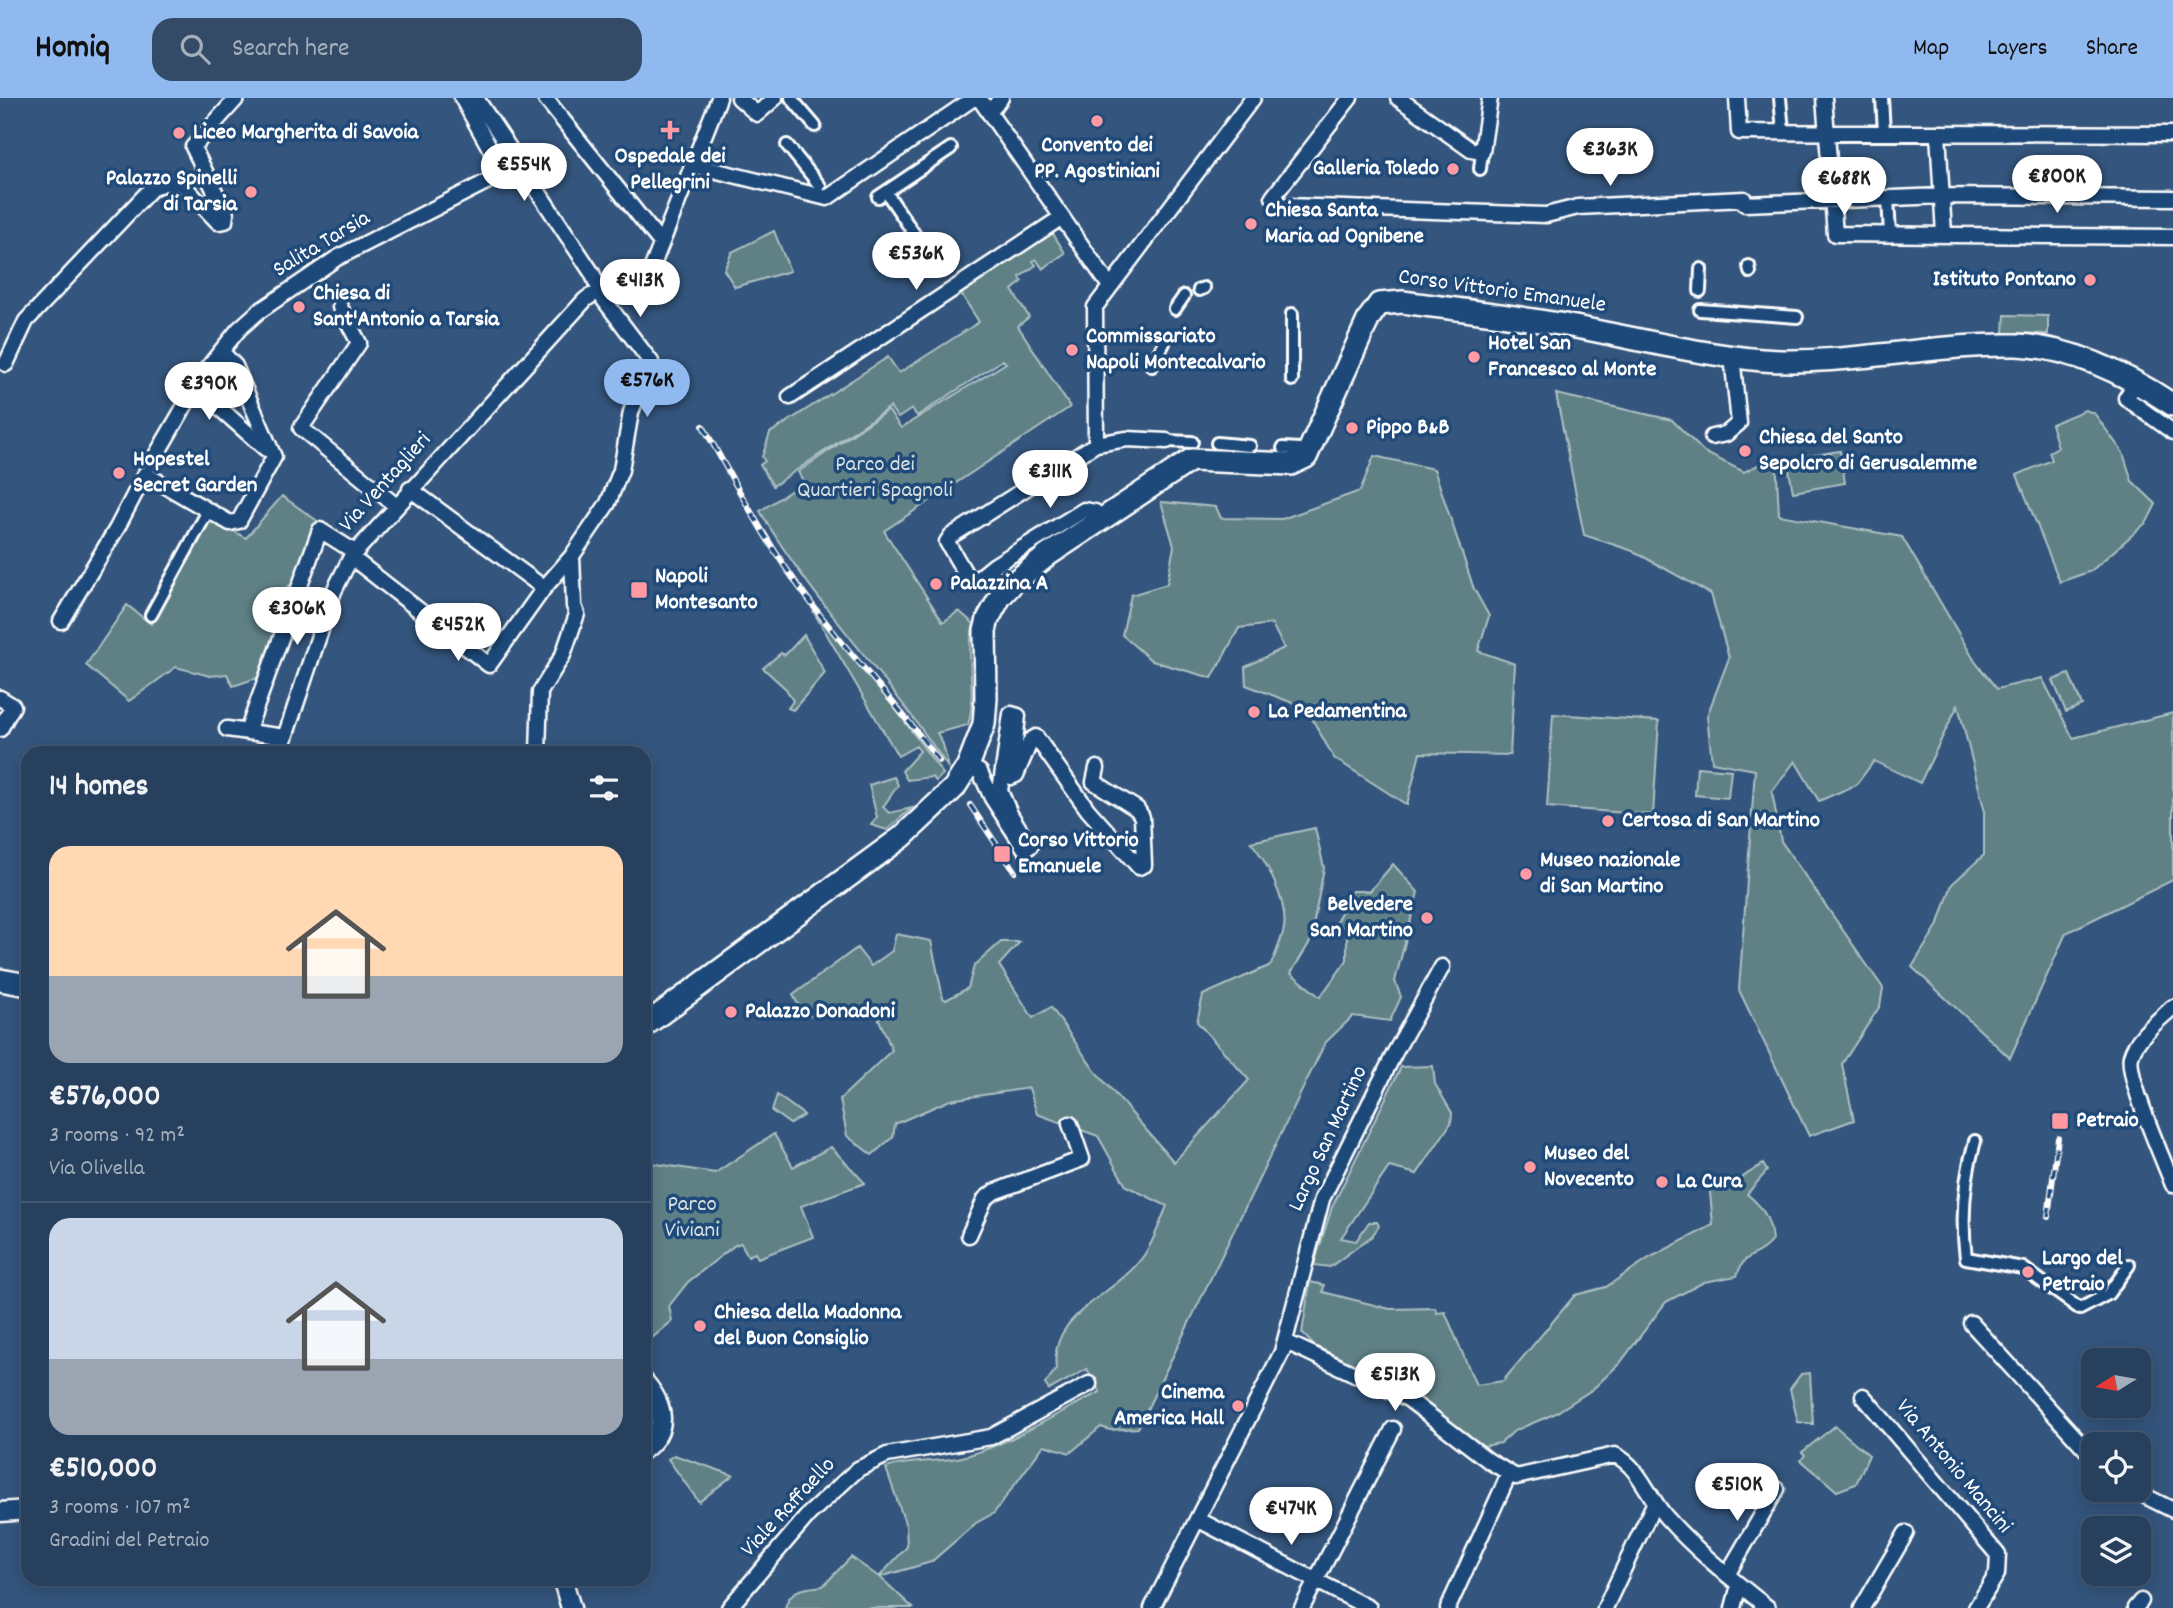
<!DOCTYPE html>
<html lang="en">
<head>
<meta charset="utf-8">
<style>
  :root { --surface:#27405e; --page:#334b67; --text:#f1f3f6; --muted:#a4afbc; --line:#435973; --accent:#90b9f0 }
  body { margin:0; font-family:Dekko,sans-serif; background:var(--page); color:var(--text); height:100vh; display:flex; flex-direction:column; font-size:26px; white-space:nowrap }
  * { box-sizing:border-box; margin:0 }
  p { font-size:23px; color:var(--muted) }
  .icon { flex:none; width:38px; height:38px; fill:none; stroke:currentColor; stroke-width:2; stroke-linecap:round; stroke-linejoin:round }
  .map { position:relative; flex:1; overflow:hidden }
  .sheet { position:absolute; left:21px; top:648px; width:630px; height:840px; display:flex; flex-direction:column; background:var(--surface); border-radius:21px; box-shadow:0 4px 18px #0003,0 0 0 2px var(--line) }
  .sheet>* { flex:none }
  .needle { width:46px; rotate:259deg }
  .buttons { position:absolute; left:2081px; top:1250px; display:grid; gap:14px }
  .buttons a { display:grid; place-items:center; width:70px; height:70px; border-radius:14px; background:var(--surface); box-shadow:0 4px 18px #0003,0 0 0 2px var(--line); font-size:35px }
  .price { position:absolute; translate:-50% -60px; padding:0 16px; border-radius:24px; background:#fff; color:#222; font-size:23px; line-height:46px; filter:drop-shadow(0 2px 4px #0008) }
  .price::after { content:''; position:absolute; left:50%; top:42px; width:21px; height:16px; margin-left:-10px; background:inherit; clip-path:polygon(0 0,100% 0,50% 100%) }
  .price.selected { background:var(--accent); color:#111 }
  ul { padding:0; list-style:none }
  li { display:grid; align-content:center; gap:14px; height:371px; padding:0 28px }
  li+li { border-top:2px solid var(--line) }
  li span { display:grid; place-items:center; height:217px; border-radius:21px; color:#555 }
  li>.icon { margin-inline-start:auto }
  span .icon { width:126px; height:126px; fill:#fffc; stroke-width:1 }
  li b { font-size:30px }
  h2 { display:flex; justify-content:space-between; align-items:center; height:84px; padding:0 28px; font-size:30px }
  header { display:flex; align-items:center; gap:42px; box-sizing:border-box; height:98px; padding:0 35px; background:var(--accent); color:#111 }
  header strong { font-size:33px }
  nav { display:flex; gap:38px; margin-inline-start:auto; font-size:24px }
  .search { width:490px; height:63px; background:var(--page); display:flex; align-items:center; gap:18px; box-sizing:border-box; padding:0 24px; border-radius:21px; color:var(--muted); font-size:26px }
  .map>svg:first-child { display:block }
  .green { fill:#5e8186; stroke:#aec0c2; stroke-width:2 }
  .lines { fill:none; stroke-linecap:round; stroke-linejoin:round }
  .pedestrian-casing { stroke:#fff; stroke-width:16 }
  .minor-casing { stroke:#fff; stroke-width:19 }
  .tertiary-casing { stroke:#fff; stroke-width:23 }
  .primary-casing { stroke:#fff; stroke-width:26 }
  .pedestrian { stroke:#1f4a7a; stroke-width:10 }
  .minor { stroke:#1f4a7a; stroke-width:14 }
  .tertiary { stroke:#1f4a7a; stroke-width:18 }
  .primary { stroke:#1f4a7a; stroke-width:21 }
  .rail-casing { stroke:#fff; stroke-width:6 }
  .rail { stroke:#1f4a7a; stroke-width:3.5; stroke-dasharray:10; stroke-linecap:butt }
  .poi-dot { fill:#ff9aa2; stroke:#1f4a7a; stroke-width:2.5 }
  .labels { text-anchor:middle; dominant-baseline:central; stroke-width:7; stroke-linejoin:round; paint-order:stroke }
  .poi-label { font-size:23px; font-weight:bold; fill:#fff; stroke:#1f4a7a; text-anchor:start }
  .street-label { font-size:23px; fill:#fff; stroke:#1f4a7a }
  .park-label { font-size:23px; fill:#d7e0e1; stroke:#1f4a7a }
</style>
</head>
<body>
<header>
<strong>Homiq</strong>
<div class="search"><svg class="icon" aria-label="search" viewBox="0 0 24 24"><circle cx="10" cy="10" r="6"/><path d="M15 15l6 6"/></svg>Search here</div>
<nav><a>Map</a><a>Layers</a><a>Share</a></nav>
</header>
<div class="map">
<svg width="2173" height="1510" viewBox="0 0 2173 1510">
  <rect width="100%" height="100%" fill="#34557d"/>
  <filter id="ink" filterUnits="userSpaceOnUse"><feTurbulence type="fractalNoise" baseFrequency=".0143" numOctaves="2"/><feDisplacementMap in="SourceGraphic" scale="14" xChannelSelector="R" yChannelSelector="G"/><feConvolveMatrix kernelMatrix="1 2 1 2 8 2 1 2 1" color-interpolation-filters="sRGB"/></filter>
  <g filter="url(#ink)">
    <path class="green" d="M 774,133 L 790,173 L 735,189 L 724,172 L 732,154 Z
      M 1052,134 L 1065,155 L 1043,171 L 1036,161 L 1033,163 L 1036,167 L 1020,179 L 1022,184 L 1012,192 L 1029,219 L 1018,228 L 1070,309 L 884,433 L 943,524 L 959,513 L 974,526 C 964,559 978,594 968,627 L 937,635 L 943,646 L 949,671 C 891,581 813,505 760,413 L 804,384 L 798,374 L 888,312 L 901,330 L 1006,265 L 1003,262 L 917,318 L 912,311 L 898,320 L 890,309 L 773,388 L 760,367 L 765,363 L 762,359 L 770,335 L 888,259 L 899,275 L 979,224 L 960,194 Z
      M 2005,217 L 2048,218 L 2048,236 L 2004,235 Z
      M 1556,296 L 1672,322 L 1704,354 L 1744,374 L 1776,358 L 1779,417 L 1902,439 L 1976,565 L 1997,591 L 2042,580 L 2073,640 L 2173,615 L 2173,782 L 2066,835 L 2010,960 L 1912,869 L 1939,825 L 1952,786 L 1984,757 L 1984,710 L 1958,607 L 1920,685 L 1874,663 L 1856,687 L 1819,703 L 1795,663 L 1772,694 L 1781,743 L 1883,890 L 1880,908 L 1842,966 L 1854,1022 L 1809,1038 L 1739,892 L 1755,672 L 1712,664 L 1707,618 L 1729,560 L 1711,496 L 1633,453 L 1584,437 Z
      M 2085,312 L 2094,315 L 2123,355 L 2132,383 L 2156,406 L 2147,424 L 2091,473 L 2060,484 L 2017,377 L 2052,362 L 2049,354 L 2058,349 L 2051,326 Z
      M 1840,353 L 1845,385 L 1793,394 L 1787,361 Z
      M 1374,358 L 1434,371 L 1474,491 L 1489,518 L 1478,553 L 1515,566 L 1510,657 L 1420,655 L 1407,707 L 1334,660 L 1306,610 L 1246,587 L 1245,569 L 1284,550 L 1272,526 L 1239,530 L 1212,580 L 1152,563 L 1122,537 L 1131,497 L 1167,486 L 1174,448 L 1161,404 L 1216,409 L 1221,420 L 1282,421 L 1360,393 Z
      M 282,398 L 319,424 L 294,484 L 284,491 L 291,494 L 260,579 L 233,588 L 227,576 L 210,578 L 176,569 L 129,603 L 86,567 L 127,507 L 151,526 L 210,420 L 246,440 Z
      M 813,513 L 891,605 L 943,676 L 936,683 L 932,679 L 907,682 L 902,673 L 920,653 L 916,648 L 898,658 Z
      M 804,537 L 825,575 L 793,612 L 788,610 L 793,603 L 786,591 L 763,570 L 781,555 L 785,557 Z
      M 2069,576 L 2082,607 L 2066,614 L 2053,582 Z
      M 1553,616 L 1659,623 L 1653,717 L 1547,709 Z
      M 1697,669 L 1731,672 L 1728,700 L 1695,697 Z
      M 894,679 L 898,687 L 883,709 L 889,715 L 912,710 L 887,732 L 871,727 L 877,719 L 869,687 Z
      M 1315,730 L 1324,770 L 1310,844 L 1291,875 L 1320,899 L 1347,862 L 1347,830 L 1335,826 L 1352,793 L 1370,793 L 1393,766 L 1418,794 L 1395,883 L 1401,899 L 1390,923 L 1353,918 L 1325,945 L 1138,1330 L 1110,1332 L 1101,1329 L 1070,1355 L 1044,1347 L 994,1415 L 976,1425 L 931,1464 L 880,1479 L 913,1510 L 785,1510 C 790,1490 804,1490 823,1488 L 851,1459 L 879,1479 L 907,1449 L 906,1428 L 886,1370 C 912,1361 937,1365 962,1359 C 1011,1346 1055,1316 1100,1294 L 1087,1271 L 1049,1292 L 1045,1286 L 1056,1271 C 1048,1214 1117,1198 1144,1157 C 1154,1143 1160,1124 1167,1108 L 1126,1088 L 1098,1038 L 1037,1016 L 1029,990 L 950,1002 L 895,1026 L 893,1039 L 872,1057 L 847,1038 L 840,1001 L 892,952 L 875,912 L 830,918 L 804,917 L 793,897 L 857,850 L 871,868 L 892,853 L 896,836 L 931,843 L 943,900 L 946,902 L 968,890 L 974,868 L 1001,844 L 1020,844 L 999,867 L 1033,920 L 1051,909 L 1095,973 L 1174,1064 L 1249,982 L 1197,924 L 1203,897 L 1271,867 C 1275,856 1282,842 1284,830 C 1288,805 1267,764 1251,744 Z
      M 1433,968 L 1435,986 L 1452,1015 L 1451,1025 L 1417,1076 L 1389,1069 L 1341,1140 L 1356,1143 L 1369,1124 L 1377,1124 L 1379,1128 L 1372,1138 L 1330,1169 L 1314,1167 L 1332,1109 L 1401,969 Z
      M 777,997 L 804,1017 L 790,1026 L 772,1013 Z
      M 774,1036 L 793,1069 L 831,1049 L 865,1085 L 801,1108 L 813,1139 L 758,1160 L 755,1155 L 748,1158 L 741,1145 L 735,1147 L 688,1184 L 669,1208 L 672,1223 L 645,1246 L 644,1064 L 715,1075 Z
      M 1763,1066 L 1767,1073 L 1747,1096 C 1764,1110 1770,1121 1772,1142 C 1759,1161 1745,1151 1737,1178 L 1704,1184 L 1666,1204 L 1620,1265 L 1593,1291 L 1554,1316 L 1514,1333 L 1501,1345 L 1484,1348 L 1421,1303 L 1320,1254 L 1302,1235 L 1310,1184 L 1324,1187 L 1323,1194 L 1390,1211 L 1435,1210 L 1437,1215 L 1445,1214 L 1476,1287 L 1503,1283 L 1575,1197 L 1606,1189 L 1649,1160 L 1713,1127 L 1709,1084 L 1729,1079 L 1741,1080 Z
      M 1810,1275 L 1813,1326 L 1798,1324 L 1790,1291 L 1801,1276 Z
      M 1835,1328 L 1869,1357 L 1856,1386 L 1837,1393 L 1801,1362 L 1805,1357 L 1802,1354 Z
      M 674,1357 L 733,1377 L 699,1404 L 668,1361 Z"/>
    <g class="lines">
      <g class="pedestrian-casing">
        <path id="pedestrian" d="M 791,0 L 815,28
          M 1780,0 L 1783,33
          M 1882,0 L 1884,34
          M 787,47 L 820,88
          M 1480,71 L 1482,54
          M 886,94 L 915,137 L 895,150
          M 878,99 L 951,50
          M 1888,100 L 1890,136
          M 1749,168 L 1750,174
          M 1199,192 L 1204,190
          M 1700,193 L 1701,171
          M 1175,211 L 1184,198
          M 1700,212 L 1797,219
          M 1292,216 L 1292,282
          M 1152,268 L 1164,245
          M 1167,343 L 1192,344
          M 1217,345 L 1250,348
          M 1283,350 L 1300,351
          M 151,517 L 208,413
          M 1975,1043 C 1964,1081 1961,1121 1966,1160 L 2023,1170 L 2080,1211 L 2108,1196 L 2129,1167"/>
      </g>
      <g class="minor-casing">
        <path id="minor" d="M 545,0 L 661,145
          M 739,0 L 757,16 L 775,0
          M 979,0 L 1109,187
          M 1398,0 L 1471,52 L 1482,54 L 1490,0
          M 1737,0 L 1739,34 L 2173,36
          M 1824,0 L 1835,136 L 2173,139
          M 989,15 L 1001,0
          M 1938,35 L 1944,136
          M 693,67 L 827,100 L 974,0
          M 1273,99 L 1350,0
          M 1287,108 L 1546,117 L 1578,109 L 1744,101 L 1745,106 L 1942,98 L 2173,100
          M 340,209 L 359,245 L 301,330 L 395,407
          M 6,266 L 26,223 L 151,91 L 164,85 L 182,86 L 218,124 L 225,123 L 226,116 L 193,49 L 237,0
          M 2136,285 L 2126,300 L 2173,334
          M 207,299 L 266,351
          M 790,299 L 1062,119
          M 1712,339 L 1726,336 L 1739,325 L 1732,258
          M 1096,346 L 1095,209 L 1253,0
          M 151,366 L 205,273 L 239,231 L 258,214 L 337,160 L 500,77 L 502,72 L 462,0
          M 410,391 L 544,490
          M 1100,422 L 1095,414 L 1084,412 L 995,467 L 974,484 L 969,482 L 947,444 L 951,438 L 1096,346 L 1127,341 L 1167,343
          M 351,459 L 489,567 L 544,490 L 572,458 L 608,405 L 621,372 L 631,314 L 651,264 L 604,202 L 592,175 L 476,0
          M 61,523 L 117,430 L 145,376 L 230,425 L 239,423 L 274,359 L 235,268 L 221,253
          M 0,600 L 13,608 L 0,631
          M 227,631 L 285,639
          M 247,634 L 320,432 L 355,454
          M 280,654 L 334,493 L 351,459 L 585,202 C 604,186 631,196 649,177 L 719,0
          M 538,654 L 540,594 L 563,557 L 577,516 L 574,508 L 572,458
          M 968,668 L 980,674 L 992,700 L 1025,751 L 1030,748 L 1010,716 L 1000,693 L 1011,616 L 1018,618 L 1011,679 L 1016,677 L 1031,642 L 1036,639 L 1088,712 L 1139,769 L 1144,767 L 1142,719 L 1137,711 L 1094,684 L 1097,670
          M 2173,909 C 2159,922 2136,939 2131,958 C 2126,979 2164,1063 2173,1087
          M 969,1137 L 985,1101 L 994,1094 L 1082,1061 L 1070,1026
          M 1971,1225 L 2093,1359
          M 1286,1244 L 1408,1301 L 1489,1363 L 1516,1379 L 1615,1357 C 1640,1369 1648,1399 1666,1419 C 1696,1453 1733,1482 1768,1510
          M 1863,1298 L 1998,1457 L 1997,1476 L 1976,1510
          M 2131,1391 L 2173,1412
          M 1197,1421 L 1369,1510
          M 1727,1477 L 1777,1391
          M 729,1510 L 809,1416 L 858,1371 L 887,1357 L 991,1339 L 1089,1286
          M 1152,1510 L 1282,1254 L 1322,1101 L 1394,956 L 1442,869
          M 1302,1510 L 1393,1331
          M 1448,1510 L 1509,1376
          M 1605,1510 L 1655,1404
          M 1733,1510 L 1739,1487
          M 1862,1510 L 1906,1435
          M 2135,1510 L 2141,1503"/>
      </g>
      <g class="tertiary-casing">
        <path id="tertiary" d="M 644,1284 C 663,1306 670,1331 644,1351
          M 0,1414 L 28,1412
          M 562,1480 L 571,1510"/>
      </g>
      <g class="primary-casing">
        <path id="primary" d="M 0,882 L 28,887
          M 644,928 L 902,739 L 954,690 L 968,668 L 984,626 L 986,600 L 985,533 L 988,521 L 1000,499 L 1013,485 L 1048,457 L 1191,362 L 1291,366 L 1306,359 L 1369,220 L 1379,206 L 1402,204 C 1454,211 1507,217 1559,226 C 1627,238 1694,256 1762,262 C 1847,268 1932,245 2016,247 C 2071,249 2128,277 2173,307"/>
      </g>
      <use href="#pedestrian" class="pedestrian"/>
      <use href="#minor" class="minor"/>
      <use href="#tertiary" class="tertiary"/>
      <use href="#primary" class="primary"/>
      <g class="rail-casing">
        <path id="rail" d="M 703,328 C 736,387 767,447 808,501 C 849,557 898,606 939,663
          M 970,707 L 1015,774
          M 2048,1119 L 2058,1040"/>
      </g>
      <use href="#rail" class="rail"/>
    </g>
  </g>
  <g class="poi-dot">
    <circle cx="1097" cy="23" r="7"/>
    <path d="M666.5 21.5h7v7h7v7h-7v7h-7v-7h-7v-7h7z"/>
    <circle cx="179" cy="35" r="7"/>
    <circle cx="1453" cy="71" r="7"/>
    <circle cx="251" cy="94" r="7"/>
    <circle cx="1251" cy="126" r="7"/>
    <circle cx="2090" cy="182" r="7"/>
    <circle cx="299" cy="209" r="7"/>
    <circle cx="1072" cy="252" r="7"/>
    <circle cx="1474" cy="259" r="7"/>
    <circle cx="1352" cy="330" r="7"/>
    <circle cx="1745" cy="353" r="7"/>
    <circle cx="119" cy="375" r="7"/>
    <circle cx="936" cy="486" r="7"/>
    <rect x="630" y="483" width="18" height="18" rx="3.5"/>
    <circle cx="1254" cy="614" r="7"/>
    <circle cx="1608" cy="723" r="7"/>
    <rect x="993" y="747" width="18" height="18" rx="3.5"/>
    <circle cx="1526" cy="776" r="7"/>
    <circle cx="1427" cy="820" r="7"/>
    <circle cx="731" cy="914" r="7"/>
    <rect x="2051" y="1014" width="18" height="18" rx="3.5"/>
    <circle cx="1530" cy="1069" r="7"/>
    <circle cx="1662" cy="1084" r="7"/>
    <circle cx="2028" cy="1174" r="7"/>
    <circle cx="700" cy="1228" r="7"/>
    <circle cx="1238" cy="1308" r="7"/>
  </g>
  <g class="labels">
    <g class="poi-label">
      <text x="193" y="35">Liceo Margherita di Savoia</text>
      <text x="1097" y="48" text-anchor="middle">Convento dei<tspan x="1097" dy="26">PP. Agostiniani</tspan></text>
      <text x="670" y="59" text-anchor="middle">Ospedale dei<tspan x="670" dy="26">Pellegrini</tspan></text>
      <text x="1439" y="71" text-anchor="end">Galleria Toledo</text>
      <text x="237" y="81" text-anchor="end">Palazzo Spinelli<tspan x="237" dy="26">di Tarsia</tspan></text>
      <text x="1265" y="113">Chiesa Santa<tspan x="1265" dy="26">Maria ad Ognibene</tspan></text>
      <text x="2076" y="182" text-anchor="end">Istituto Pontano</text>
      <text x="313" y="196">Chiesa di<tspan x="313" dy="26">Sant'Antonio a Tarsia</tspan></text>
      <text x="1086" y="239">Commissariato<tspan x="1086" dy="26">Napoli Montecalvario</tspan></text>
      <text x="1488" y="246">Hotel San<tspan x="1488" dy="26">Francesco al Monte</tspan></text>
      <text x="1366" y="330">Pippo B&amp;B</text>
      <text x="1759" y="340">Chiesa del Santo<tspan x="1759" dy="26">Sepolcro di Gerusalemme</tspan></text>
      <text x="133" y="362">Hopestel<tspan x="133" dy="26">Secret Garden</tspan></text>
      <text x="655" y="479">Napoli<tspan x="655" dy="26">Montesanto</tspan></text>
      <text x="950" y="486">Palazzina A</text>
      <text x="1268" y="614">La Pedamentina</text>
      <text x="1622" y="723">Certosa di San Martino</text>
      <text x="1018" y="743">Corso Vittorio<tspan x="1018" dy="26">Emanuele</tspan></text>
      <text x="1540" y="763">Museo nazionale<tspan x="1540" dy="26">di San Martino</tspan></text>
      <text x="1413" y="807" text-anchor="end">Belvedere<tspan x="1413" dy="26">San Martino</tspan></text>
      <text x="745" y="914">Palazzo Donadoni</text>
      <text x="2076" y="1023">Petraio</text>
      <text x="1544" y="1056">Museo del<tspan x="1544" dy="26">Novecento</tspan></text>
      <text x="1676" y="1084">La Cura</text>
      <text x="2042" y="1161">Largo del<tspan x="2042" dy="26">Petraio</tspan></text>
      <text x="714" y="1215">Chiesa della Madonna<tspan x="714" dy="26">del Buon Consiglio</tspan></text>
      <text x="1224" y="1295" text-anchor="end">Cinema<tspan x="1224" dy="26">America Hall</tspan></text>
    </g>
    <g class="street-label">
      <text transform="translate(322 147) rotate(-31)">Salita Tarsia</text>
      <text transform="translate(1502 194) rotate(8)">Corso Vittorio Emanuele</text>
      <text transform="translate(386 385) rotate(-48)">Via Ventaglieri</text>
      <text transform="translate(1329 1041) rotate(-65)">Largo San Martino</text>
      <text transform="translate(1953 1369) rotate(50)">Via Antonio Mancini</text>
      <text transform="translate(789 1410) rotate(-47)">Viale Raffaello</text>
    </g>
    <g class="park-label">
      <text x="875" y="367">Parco dei<tspan x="875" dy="26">Quartieri Spagnoli</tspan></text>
      <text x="692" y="1107">Parco<tspan x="692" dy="26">Viviani</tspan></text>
    </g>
  </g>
</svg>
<div class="buttons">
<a><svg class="needle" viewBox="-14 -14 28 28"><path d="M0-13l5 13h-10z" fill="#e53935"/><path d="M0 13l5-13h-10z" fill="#a4afbc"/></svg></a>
<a><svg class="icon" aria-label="locate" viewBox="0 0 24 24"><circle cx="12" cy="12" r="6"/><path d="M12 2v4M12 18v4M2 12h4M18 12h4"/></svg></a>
<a><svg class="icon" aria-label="layers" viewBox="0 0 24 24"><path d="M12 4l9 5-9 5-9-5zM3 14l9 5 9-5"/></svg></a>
</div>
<b class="price" style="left:1610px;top:90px">€363K</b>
<b class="price" style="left:524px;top:105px">€554K</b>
<b class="price" style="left:2057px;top:117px">€800K</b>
<b class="price" style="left:1844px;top:119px">€688K</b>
<b class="price" style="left:916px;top:194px">€536K</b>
<b class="price" style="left:640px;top:221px">€413K</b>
<b class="price selected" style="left:647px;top:321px">€576K</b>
<b class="price" style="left:209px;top:324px">€390K</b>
<b class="price" style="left:1050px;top:412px">€311K</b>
<b class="price" style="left:297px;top:549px">€306K</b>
<b class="price" style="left:458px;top:565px">€452K</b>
<b class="price" style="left:1395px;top:1315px">€513K</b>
<b class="price" style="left:1737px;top:1425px">€510K</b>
<b class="price" style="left:1291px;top:1449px">€474K</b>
<section class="sheet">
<h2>14 homes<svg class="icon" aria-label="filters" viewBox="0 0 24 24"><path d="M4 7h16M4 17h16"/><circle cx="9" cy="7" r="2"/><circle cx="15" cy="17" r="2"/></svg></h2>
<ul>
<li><span style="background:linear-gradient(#ffd9b3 60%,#9aa5b1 0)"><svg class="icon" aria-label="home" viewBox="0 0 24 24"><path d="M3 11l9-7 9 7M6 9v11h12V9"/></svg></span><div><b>€576,000</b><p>3 rooms · 92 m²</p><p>Via Olivella</p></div></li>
<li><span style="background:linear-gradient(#c9d6e8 65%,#9aa5b1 0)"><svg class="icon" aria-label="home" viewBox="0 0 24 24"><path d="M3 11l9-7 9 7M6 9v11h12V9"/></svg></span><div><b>€510,000</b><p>3 rooms · 107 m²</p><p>Gradini del Petraio</p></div></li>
</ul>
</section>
</div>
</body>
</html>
